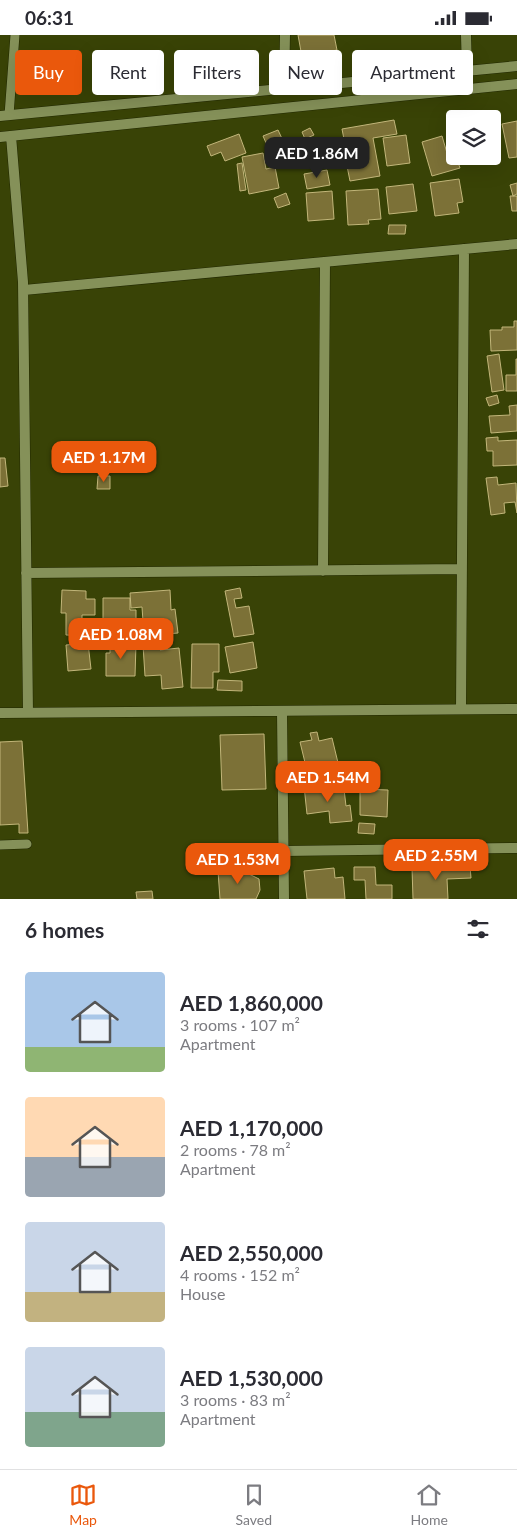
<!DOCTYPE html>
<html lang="en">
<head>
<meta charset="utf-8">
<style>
  :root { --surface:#fff; --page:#f7f7f7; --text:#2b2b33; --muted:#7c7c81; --line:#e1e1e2; --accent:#ea580c }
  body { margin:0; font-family:Lato,sans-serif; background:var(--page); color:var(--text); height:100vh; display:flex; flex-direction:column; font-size:19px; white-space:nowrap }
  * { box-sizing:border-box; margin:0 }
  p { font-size:16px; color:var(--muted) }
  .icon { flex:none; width:28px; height:28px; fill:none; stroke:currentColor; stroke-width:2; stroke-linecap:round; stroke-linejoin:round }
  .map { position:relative; height:864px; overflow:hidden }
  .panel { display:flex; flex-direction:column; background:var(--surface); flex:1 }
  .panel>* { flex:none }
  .banner { position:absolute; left:15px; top:15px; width:488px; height:45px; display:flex; gap:10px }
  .tools { position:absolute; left:446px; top:75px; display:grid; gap:10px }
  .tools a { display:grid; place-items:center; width:55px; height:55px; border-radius:5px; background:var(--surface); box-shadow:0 5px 20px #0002; font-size:25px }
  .price { position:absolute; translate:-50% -42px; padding:0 11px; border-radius:10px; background:var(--accent); color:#fff; font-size:16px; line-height:32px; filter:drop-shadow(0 1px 2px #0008) }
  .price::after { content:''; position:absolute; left:50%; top:30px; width:15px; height:11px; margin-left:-8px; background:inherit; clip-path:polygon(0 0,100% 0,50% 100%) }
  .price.active { background:#222; color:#fff }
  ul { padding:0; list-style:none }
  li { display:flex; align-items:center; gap:15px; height:125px; padding:0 25px }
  li span { display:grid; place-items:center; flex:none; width:140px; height:100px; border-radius:5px; color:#555 }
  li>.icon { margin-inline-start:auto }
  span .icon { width:60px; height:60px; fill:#fffc; stroke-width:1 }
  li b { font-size:21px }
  h2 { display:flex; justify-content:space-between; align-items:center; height:60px; padding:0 25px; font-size:21px }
  .tag { padding:0 18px; border-radius:5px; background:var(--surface); box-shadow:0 5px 20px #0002; font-size:18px; line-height:45px }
  .tag.active { background:var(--accent); color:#fff }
  .status { display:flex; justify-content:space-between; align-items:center; height:35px; padding:0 25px; background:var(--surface); direction:ltr }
  .status svg { height:14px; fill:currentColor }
  .dock { display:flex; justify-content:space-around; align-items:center; height:70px; border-top:1px solid var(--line); background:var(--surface); font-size:14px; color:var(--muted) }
  .dock a { display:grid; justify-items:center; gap:2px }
  .dock .active { color:var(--accent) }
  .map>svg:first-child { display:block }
  .building { fill:#7c7137; stroke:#c2b67a }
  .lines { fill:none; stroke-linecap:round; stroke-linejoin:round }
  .service-casing { stroke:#212800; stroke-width:10 }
  .minor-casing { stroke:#212800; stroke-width:11 }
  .service { stroke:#859159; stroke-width:9 }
  .minor { stroke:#859159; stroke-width:10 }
</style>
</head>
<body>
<div class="status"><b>06:31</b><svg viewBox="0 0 49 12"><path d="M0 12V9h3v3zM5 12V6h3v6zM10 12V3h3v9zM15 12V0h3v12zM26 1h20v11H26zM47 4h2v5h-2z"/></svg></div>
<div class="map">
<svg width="517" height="864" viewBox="0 0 517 864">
  <rect width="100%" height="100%" fill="#394306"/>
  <path class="building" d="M 298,0 L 334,0 L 337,15 L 302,22 Z
    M 477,79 L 477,84 L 463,84 L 463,80 Z
    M 394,85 L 397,99 L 373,103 L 380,141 L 350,146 L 347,131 L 349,130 L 342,94 Z
    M 517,86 L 517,122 L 509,123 L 502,89 Z
    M 310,93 L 314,100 L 305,104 L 302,97 Z
    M 278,95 L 285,110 L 270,117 L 263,101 Z
    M 239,99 L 246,118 L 225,126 L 221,117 L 211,121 L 207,111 Z
    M 406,100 L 410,128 L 387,131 L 383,103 Z
    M 442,101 L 447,118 L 455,116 L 455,121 L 456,121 L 460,133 L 432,141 L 422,107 Z
    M 263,118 L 266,134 L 275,132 L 279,153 L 249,159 L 242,122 Z
    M 492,120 L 493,123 L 467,125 L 467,121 L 492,121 Z
    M 242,128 L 246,155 L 240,156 L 237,129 Z
    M 327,135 L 330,150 L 307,154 L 304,139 Z
    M 459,144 L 463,167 L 457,168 L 459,178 L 435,181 L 430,148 Z
    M 517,148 L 517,159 L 513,161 L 510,150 Z
    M 413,149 L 417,176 L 389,179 L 386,152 Z
    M 378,154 L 381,184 L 368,185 L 369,189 L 348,190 L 346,156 Z
    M 332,156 L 334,184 L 308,186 L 306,158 Z
    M 286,158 L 290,169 L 278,173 L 274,163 Z
    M 510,161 L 517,161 L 517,176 L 512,176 Z
    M 389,190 L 406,190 L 405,199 L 388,199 Z
    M 514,286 L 517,286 L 517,315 L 491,316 L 490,295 L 502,295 L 502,292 L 514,292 Z
    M 499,319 L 504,355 L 492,357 L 487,321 Z
    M 516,324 L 517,324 L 517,356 L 506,356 L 506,340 L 516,340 Z
    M 497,360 L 499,368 L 489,371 L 486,363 Z
    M 517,370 L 517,396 L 491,398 L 489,381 L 510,380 L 509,371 Z
    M 498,402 L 498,406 L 517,405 L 517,430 L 493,431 L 493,416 L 487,416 L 486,403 Z
    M 0,423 L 5,423 L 8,451 L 0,452 Z
    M 98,441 L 110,441 L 110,454 L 97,454 Z
    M 497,442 L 498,450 L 516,448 L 517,478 L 515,467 L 504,468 L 505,478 L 491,480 L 486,443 Z
    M 240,553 L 242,563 L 234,564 L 236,573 L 249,571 L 254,599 L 234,602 L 225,556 Z
    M 62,555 L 86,556 L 86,564 L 95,564 L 95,580 L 82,580 L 82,586 L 94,587 L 94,601 L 66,600 L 66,578 L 61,578 Z
    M 170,555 L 171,575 L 175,574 L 178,598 L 144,601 L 142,572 L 131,573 L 130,558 Z
    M 103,563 L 130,563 L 130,575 L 136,575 L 136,602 L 103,602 Z
    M 253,607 L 257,633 L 230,638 L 225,612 Z
    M 88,608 L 91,634 L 68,636 L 66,610 Z
    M 159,608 L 160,615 L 179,613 L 183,652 L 162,654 L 161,640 L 145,641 L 143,610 Z
    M 110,609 L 136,609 L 135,641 L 106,641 L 106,618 L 110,618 Z
    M 192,609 L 219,609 L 219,637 L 213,637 L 213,653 L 191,653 Z
    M 218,645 L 242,646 L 242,656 L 217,655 Z
    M 317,697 L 319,706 L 332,703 L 340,736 L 309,744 L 300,707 L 312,705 L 310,698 Z
    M 264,699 L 266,754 L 222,755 L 220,700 Z
    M 22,706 L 28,798 L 19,798 L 19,789 L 0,790 L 0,707 Z
    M 323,749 L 324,756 L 344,754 L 346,771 L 350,770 L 352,786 L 330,788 L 329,776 L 307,779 L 304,751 Z
    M 360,754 L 388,755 L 387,782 L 360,780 Z
    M 359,788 L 375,789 L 374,799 L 358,798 Z
    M 470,831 L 471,843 L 447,844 L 448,864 L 413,864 L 412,833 Z
    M 354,832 L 375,832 L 376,850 L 392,850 L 392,864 L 366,864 L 365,845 L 354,845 Z
    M 334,833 L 335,843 L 343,842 L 345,864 L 307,864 L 304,836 Z
    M 239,834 L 259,844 L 260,855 L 256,864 L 220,864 L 218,836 Z
    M 152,856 L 153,864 L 137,864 L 136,857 Z"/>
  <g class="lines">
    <g class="service-casing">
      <path id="service" d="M 9,80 L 15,0
        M 0,810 L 27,809"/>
    </g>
    <g class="minor-casing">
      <path id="minor" d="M 466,0 L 467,35
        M 284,53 L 285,0
        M 0,81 L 517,31
        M 11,101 L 23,247 L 28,678
        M 0,102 L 517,49
        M 24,255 L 517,209
        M 323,536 L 325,227
        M 26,538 L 462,534
        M 461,674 L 464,214
        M 282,676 L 284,864
        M 0,678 L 517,674
        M 284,816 L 517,813"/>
    </g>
    <use href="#service" class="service"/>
    <use href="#minor" class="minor"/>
  </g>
</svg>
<div class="tools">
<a><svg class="icon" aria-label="layers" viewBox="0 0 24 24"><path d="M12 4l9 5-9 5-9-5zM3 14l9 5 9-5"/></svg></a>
</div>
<b class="price active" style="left:317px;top:144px">AED 1.86M</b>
<b class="price" style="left:104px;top:448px">AED 1.17M</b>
<b class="price" style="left:121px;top:625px">AED 1.08M</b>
<b class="price" style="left:328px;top:768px">AED 1.54M</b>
<b class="price" style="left:436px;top:846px">AED 2.55M</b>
<b class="price" style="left:238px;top:850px">AED 1.53M</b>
<div class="banner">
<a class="tag active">Buy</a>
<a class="tag">Rent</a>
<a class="tag">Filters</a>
<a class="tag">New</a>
<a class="tag">Apartment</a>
</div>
</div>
<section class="panel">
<h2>6 homes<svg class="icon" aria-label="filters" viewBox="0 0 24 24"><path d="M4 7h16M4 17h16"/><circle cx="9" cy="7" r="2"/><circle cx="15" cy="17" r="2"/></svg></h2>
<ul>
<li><span style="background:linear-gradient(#a9c7e8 75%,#8fb573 0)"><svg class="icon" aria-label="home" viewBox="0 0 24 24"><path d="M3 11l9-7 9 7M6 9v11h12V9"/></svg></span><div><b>AED 1,860,000</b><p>3 rooms · 107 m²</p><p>Apartment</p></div></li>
<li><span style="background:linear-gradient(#ffd9b3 60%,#9aa5b1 0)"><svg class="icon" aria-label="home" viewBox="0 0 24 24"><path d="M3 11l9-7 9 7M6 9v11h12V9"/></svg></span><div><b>AED 1,170,000</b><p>2 rooms · 78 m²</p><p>Apartment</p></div></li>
<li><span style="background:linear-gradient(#c9d6e8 70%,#c2b280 0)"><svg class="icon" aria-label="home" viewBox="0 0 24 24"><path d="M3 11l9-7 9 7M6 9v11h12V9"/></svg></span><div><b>AED 2,550,000</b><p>4 rooms · 152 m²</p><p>House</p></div></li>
<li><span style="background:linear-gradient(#c9d6e8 65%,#7fa58c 0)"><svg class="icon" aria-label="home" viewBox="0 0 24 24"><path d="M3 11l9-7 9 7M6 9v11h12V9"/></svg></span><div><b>AED 1,530,000</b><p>3 rooms · 83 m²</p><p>Apartment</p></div></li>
</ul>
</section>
<nav class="dock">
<a class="active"><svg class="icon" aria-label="map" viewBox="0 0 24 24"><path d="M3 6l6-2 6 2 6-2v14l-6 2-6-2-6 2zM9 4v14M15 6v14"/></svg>Map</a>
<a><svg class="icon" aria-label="saved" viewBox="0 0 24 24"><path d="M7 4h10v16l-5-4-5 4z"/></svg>Saved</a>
<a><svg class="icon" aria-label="home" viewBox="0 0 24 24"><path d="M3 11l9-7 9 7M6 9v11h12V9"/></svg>Home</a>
</nav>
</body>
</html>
